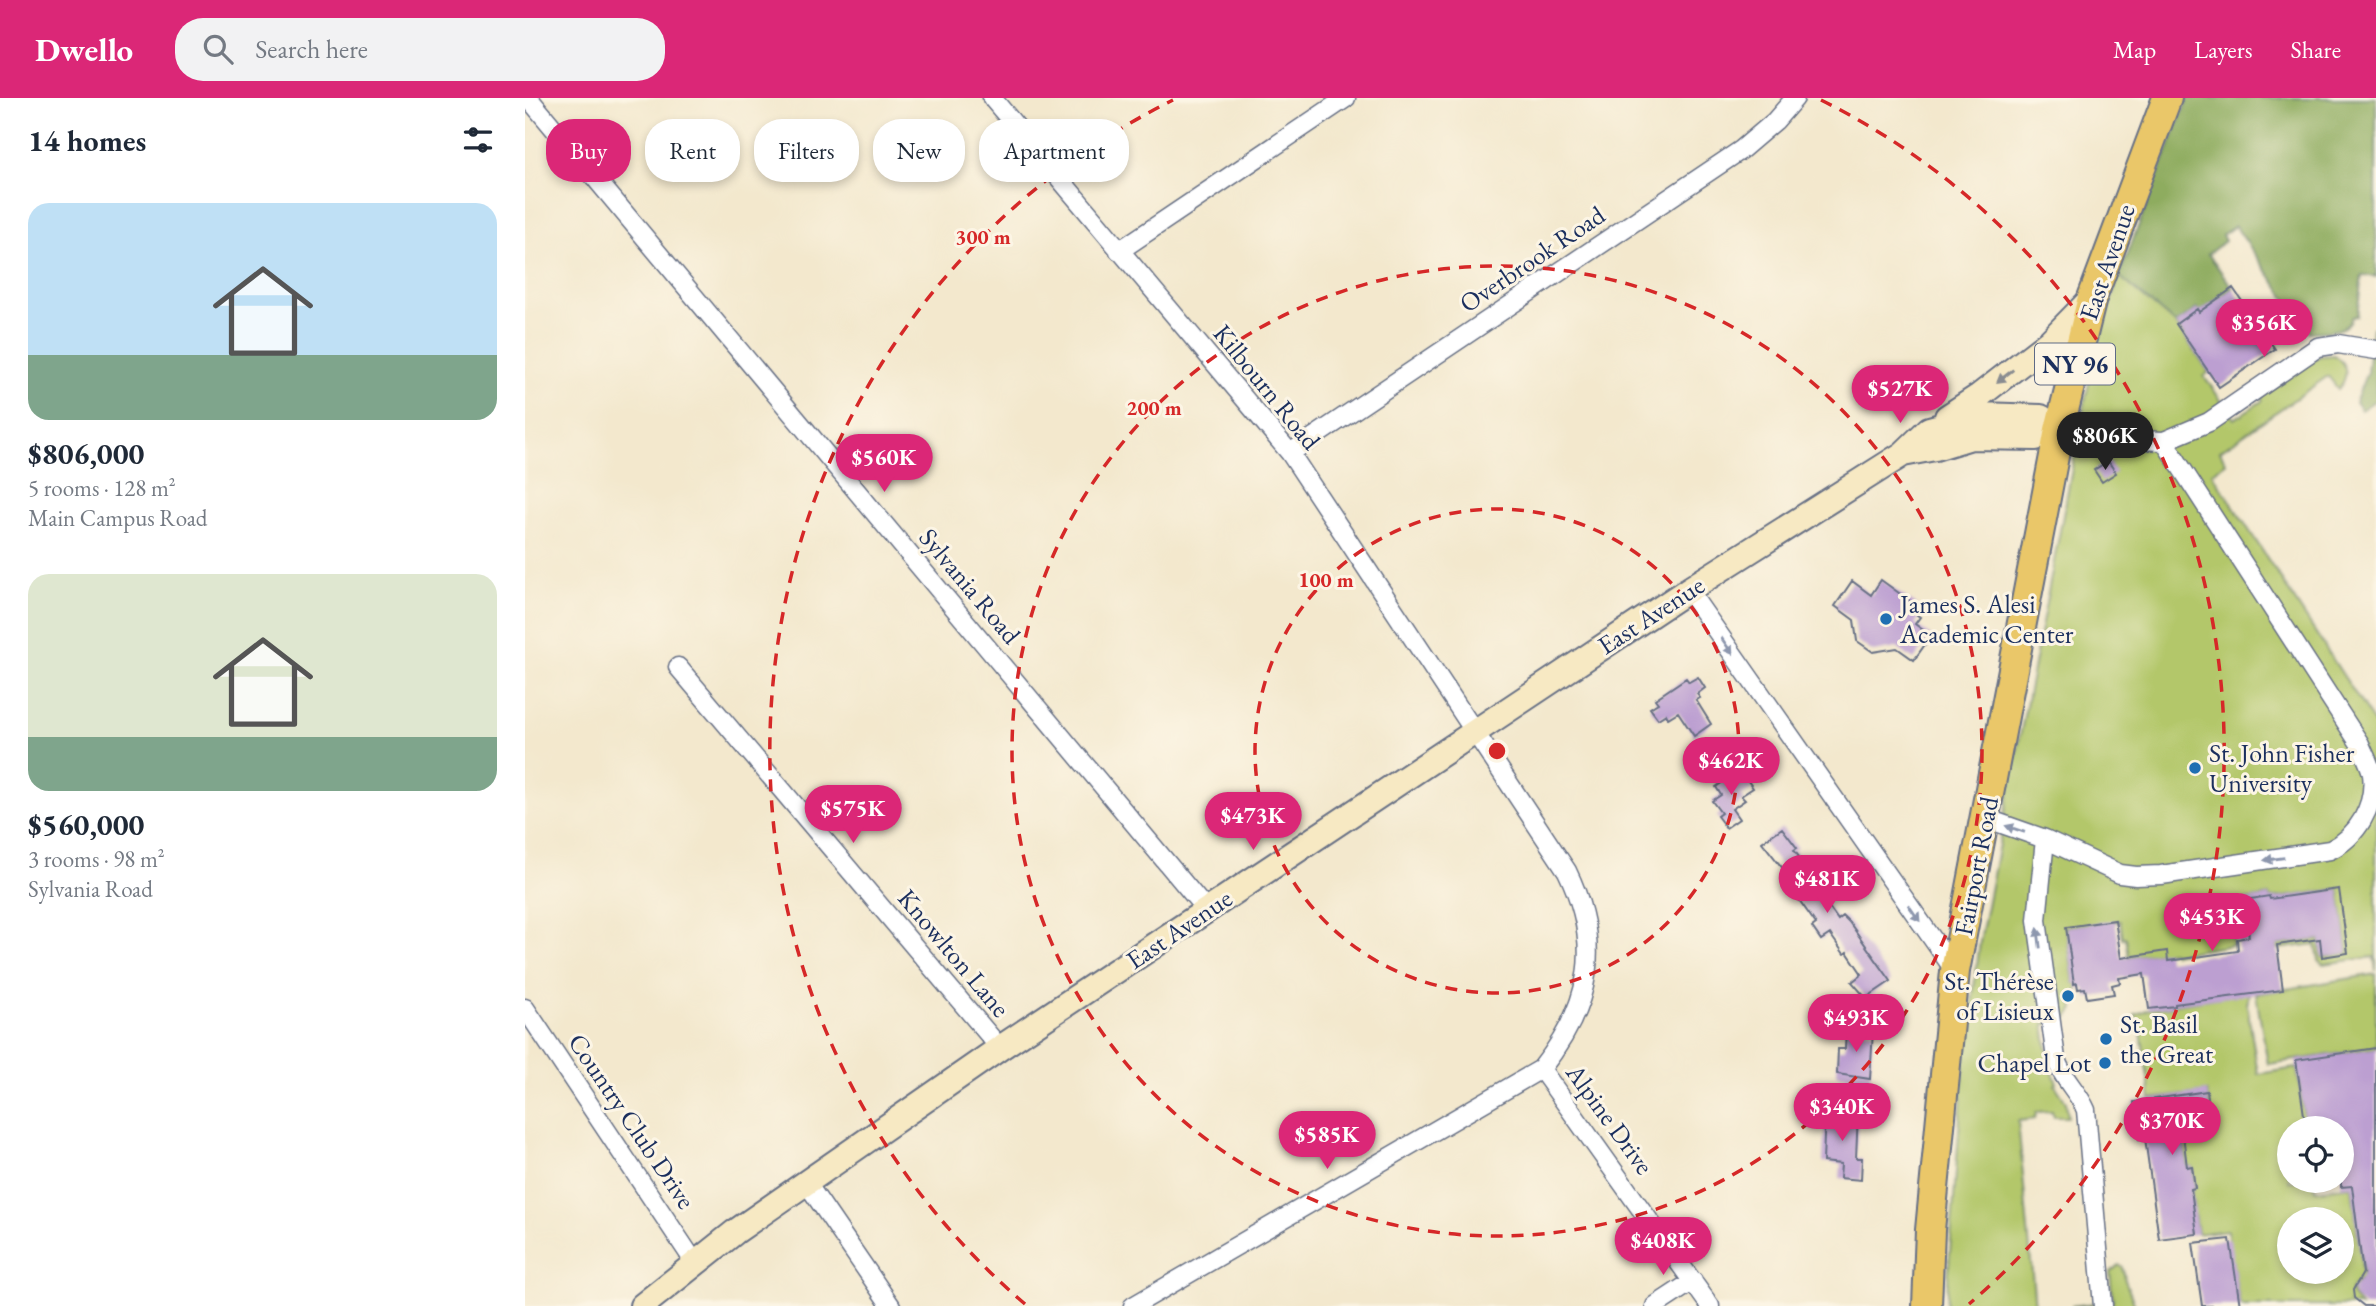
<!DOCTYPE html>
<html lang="en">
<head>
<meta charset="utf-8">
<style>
  :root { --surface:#fff; --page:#f2f2f3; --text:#1f2937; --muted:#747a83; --accent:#db2777 }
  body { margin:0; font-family:"EB Garamond",serif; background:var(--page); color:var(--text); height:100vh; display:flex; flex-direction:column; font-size:26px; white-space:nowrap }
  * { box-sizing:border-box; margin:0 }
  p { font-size:23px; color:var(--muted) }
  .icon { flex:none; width:38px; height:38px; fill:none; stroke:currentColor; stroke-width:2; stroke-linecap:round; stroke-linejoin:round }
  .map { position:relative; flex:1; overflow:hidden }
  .panel { display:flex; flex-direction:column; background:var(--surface); width:525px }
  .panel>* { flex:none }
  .banner { position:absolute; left:21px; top:21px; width:665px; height:63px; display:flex; gap:14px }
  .fabs { position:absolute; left:1752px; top:1018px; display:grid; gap:14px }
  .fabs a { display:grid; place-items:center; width:77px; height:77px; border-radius:50%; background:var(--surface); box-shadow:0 4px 10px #0003; font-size:35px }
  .price { position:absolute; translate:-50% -60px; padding:0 16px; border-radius:24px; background:var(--accent); color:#fff; font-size:23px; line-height:46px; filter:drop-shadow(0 2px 4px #0008) }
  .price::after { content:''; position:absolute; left:50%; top:42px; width:21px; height:16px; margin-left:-10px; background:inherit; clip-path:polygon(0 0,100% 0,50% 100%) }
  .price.on { background:#222; color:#fff }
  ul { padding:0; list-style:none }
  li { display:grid; align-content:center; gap:14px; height:371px; padding:0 28px }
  li span { display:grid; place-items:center; height:217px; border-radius:21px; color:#555 }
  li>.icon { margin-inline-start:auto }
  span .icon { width:126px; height:126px; fill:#fffc; stroke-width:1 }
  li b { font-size:30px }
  h2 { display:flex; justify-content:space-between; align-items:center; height:84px; padding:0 28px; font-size:30px }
  .pill { padding:0 24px; border-radius:28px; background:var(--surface); box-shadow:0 4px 10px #0003; font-size:24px; line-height:63px }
  .pill.on { background:var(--accent); color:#fff }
  header { display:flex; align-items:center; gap:42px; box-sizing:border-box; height:98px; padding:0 35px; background:var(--accent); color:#fff }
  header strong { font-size:33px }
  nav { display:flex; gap:38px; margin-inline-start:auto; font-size:24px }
  .search { width:490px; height:63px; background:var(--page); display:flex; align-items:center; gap:18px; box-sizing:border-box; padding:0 24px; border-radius:28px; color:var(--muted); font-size:26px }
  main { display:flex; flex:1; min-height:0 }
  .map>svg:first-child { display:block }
  .green { fill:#b3c76b; stroke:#677b64; stroke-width:2; fill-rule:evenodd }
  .forest { fill:#8eac5f; stroke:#546e5e; stroke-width:2 }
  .building { fill:#bc9fd1 }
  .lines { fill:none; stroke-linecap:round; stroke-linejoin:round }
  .street-casing { stroke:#677085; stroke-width:21 }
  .secondary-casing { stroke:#677085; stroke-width:28 }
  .primary-casing { stroke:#677085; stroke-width:32 }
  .street { stroke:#fff; stroke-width:18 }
  .secondary { stroke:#f7e9c3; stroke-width:24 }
  .primary { stroke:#eac769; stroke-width:28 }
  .oneway { fill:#898c90 }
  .oneway2 { fill:#8d97ae }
  .ring { fill:none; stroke:#d62828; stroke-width:3.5; stroke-dasharray:12 9 }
  .poi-dot { fill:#1f6fb2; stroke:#fcf5e5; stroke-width:2.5 }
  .labels { text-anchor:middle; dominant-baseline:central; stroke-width:6; stroke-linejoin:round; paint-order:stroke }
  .shield { fill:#fcf5e5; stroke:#5e6a86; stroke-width:2 }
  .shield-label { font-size:24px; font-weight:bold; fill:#1b2f5e }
  .street-label { font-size:26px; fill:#1b2f5e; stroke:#fcf5e5 }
  .poi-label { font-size:26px; fill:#1b2f5e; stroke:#fcf5e5; text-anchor:start }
  .centre { fill:#d62828; stroke:#fcf5e5; stroke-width:3.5 }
  .ring-label { font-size:21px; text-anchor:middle; font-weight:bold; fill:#d62828; stroke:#fcf5e5; stroke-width:6; stroke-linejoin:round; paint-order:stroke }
</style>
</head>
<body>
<header>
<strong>Dwello</strong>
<div class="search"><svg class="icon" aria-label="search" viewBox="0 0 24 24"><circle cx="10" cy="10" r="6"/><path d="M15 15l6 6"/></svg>Search here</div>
<nav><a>Map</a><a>Layers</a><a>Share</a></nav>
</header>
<main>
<section class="panel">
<h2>14 homes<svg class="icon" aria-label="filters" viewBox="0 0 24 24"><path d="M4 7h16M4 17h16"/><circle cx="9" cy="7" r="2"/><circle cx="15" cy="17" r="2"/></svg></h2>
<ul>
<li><span style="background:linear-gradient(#bfe0f5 70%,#7fa58c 0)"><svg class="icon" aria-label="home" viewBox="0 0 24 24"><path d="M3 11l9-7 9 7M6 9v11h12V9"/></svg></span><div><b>$806,000</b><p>5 rooms · 128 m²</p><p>Main Campus Road</p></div></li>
<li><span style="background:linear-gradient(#dfe7d0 75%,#7fa58c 0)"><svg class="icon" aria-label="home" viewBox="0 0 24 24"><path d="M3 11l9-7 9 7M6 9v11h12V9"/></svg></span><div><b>$560,000</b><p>3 rooms · 98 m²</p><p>Sylvania Road</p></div></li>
</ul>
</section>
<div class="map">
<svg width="1851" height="1208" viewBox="0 0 1851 1208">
  <rect width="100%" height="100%" fill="#fcf5e5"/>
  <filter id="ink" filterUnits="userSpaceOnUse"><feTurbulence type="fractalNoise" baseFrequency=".0143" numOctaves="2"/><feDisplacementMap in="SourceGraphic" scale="14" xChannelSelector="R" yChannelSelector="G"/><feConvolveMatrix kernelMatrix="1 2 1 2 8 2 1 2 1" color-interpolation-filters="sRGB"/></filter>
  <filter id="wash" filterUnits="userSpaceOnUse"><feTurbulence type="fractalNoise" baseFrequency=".00686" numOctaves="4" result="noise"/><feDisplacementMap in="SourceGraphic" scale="28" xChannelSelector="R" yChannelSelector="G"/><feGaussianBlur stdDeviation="1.57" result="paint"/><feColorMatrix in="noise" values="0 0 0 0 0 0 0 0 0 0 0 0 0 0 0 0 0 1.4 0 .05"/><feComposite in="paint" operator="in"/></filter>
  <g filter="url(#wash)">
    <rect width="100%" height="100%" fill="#f3e8cd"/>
    <path class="green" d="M 1594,178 L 1651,226 L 1684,274 L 1679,278 L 1709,321 L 1737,303 L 1737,297 L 1795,258 L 1809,257 C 1823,267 1824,279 1813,291 L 1803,278 L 1695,353 L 1701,365 L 1687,375 L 1851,628 L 1851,873 L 1849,859 L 1798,866 L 1794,862 L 1791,846 L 1752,851 L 1751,847 L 1795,841 L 1797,859 L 1823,855 L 1814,791 L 1745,801 L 1744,798 L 1719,802 L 1720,814 L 1704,817 L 1708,847 L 1648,856 L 1647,853 L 1604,859 L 1601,839 L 1598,840 L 1595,823 L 1541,829 L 1549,885 L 1552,885 L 1553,891 L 1547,900 L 1549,911 L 1540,923 L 1519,926 L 1524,965 L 1532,985 L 1530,987 L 1541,1004 L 1543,1019 L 1529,1019 L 1527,1013 L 1511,1014 L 1510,1021 L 1493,1023 L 1510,1208 L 1421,1208 L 1439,966 L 1455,844 L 1562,294 L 1571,251 Z
      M 1851,876 L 1851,950 L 1743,966 L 1731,896 Z
      M 1724,895 L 1722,907 L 1733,976 L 1772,970 L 1781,1031 L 1764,1031 L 1764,1083 L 1789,1083 L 1791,1092 L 1827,1088 L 1838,1182 L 1833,1182 L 1826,1192 L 1827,1198 L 1835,1208 L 1715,1208 L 1702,1132 L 1672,1136 L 1666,1091 L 1670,1090 L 1667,1069 L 1662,1069 L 1658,1036 L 1687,1031 L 1682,994 L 1626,1001 L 1615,927 L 1610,917 L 1624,911 L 1649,908 L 1650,906 ZM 1764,1122 L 1816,1122 L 1816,1174 L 1764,1174 Z
      M 1594,1167 L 1598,1170 L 1600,1182 L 1610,1208 L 1546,1208 L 1588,1203 L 1585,1174 Z"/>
    <path class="forest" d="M 1663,0 L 1851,0 L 1851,179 L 1837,177 L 1832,218 L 1827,219 C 1822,236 1799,233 1785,234 L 1710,128 L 1697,137 L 1700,143 L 1683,156 L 1708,190 L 1674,215 L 1672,211 L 1651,226 L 1594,178 Z
      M 1847,230 L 1851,231 L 1851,302 L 1836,312 L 1830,304 L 1842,274 Z"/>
    <g id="blocks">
      <path class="building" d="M 1708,190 L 1750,251 L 1694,289 L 1651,226 L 1672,211 L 1674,214 Z
        M 1583,363 L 1591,375 L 1577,384 L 1569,372 Z
        M 1356,482 L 1396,511 L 1392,517 L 1395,519 L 1390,526 L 1406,538 L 1389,562 L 1372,550 L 1348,554 L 1332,543 L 1329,522 L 1310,508 L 1327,483 L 1346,497 Z
        M 1173,579 L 1180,590 L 1172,596 L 1175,600 L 1171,602 L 1186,626 L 1169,638 L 1153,614 L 1143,620 L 1141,616 L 1133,621 L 1125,610 L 1133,605 L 1130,601 L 1161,580 L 1164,584 Z
        M 1215,672 L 1228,690 L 1216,698 L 1220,702 L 1207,711 L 1214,721 L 1201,730 L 1192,718 L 1196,715 L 1187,703 L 1196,697 L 1191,689 Z
        M 1257,730 L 1272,750 L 1269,752 L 1274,759 L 1272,760 L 1299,795 L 1296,798 L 1313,822 L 1318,818 L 1324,824 L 1366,883 L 1341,900 L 1327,884 L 1337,876 L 1322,854 L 1319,856 L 1305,836 L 1296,842 L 1287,829 L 1291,826 L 1265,789 L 1270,786 L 1237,744 Z
        M 1814,791 L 1823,855 L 1797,859 L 1795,841 L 1752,847 L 1758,892 L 1650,906 L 1650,908 L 1624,911 L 1619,876 L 1594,880 L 1595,885 L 1587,887 L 1589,896 L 1562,900 L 1560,890 L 1553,891 L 1552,885 L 1549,886 L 1541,829 L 1590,822 L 1596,860 L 1642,853 L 1643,863 L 1713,853 L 1712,841 L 1724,839 L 1719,802 L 1744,798 L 1745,801 Z
        M 1321,931 L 1348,933 L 1345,981 L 1312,976 L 1313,951 L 1320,951 Z
        M 1851,950 L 1851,1208 L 1839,1208 L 1829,1200 L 1828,1192 L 1838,1175 L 1827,1088 L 1816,1089 L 1816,1031 L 1781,1031 L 1771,962 Z
        M 1682,993 L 1687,1032 L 1658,1036 L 1662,1069 L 1667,1068 L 1670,1090 L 1666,1091 L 1672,1136 L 1634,1141 L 1620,1040 L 1614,1041 L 1609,1004 Z
        M 1300,1012 L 1333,1014 L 1331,1060 L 1337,1060 L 1336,1082 L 1315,1080 L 1316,1066 L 1298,1064 Z
        M 1705,1141 L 1715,1208 L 1677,1208 L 1668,1145 Z"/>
    </g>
  </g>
  <g filter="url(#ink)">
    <use href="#blocks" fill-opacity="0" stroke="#677085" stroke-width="2"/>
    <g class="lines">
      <g class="street-casing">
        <path id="street" d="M 467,0 L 765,355 L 1042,773 C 1078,847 1066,908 1016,971 L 608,1208
          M 6,3 L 682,813
          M 594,153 L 821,0
          M 1534,332 L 1585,341 L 1639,343 L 1684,324 L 1793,249 L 1813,246 L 1851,252
          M 765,355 L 1216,52 L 1250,23 L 1270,0
          M 1163,492 L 1430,873
          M 153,569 L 475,950
          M 1460,720 L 1520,741 L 1595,776 L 1611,778 L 1636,777 L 1805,752 C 1832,739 1851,708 1847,676 C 1845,666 1839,656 1835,646 L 1639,343
          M 1520,741 L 1512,822 L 1531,961 C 1537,981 1553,993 1561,1012 L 1578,1208
          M 0,910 L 170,1165
          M 1016,971 L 1185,1208
          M 281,1084 L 366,1208
          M 1130,1208 L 1168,1183"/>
      </g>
      <g class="secondary-casing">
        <path id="secondary" d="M 1422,319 L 1454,298 L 1525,243 L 1567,200
          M 1378,356 L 1410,350 L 1446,339 L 1511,340 L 1534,332
          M 117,1208 L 210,1134 L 475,950 L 1163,492 L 1378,356 L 1404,331 L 1456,317 L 1516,319 L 1534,332"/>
      </g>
      <g class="primary-casing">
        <path id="primary" d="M 1402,1208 L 1405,1132 L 1430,873 L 1534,332 L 1567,200 L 1642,0"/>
      </g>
      <use href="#street" class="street"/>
      <use href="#secondary" class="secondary"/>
      <use href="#primary" class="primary"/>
    </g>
    <defs><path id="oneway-solid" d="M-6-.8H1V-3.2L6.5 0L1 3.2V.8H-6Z" transform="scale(1.75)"/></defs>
    <use class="oneway" href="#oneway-solid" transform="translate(1480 278) rotate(142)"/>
    <g class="oneway2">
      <use href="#oneway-solid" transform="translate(1202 548) rotate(55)"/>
      <use href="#oneway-solid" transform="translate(1490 731) rotate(-161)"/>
      <use href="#oneway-solid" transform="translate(1749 761) rotate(172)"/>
      <use href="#oneway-solid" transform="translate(1389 815) rotate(55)"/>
      <use href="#oneway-solid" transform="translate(1514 840) rotate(-97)"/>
    </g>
  </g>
  <g class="ring">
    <circle cx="972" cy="653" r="242"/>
    <circle cx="972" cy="653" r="485"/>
    <path d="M500 1206A727 727 0 0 1 648 2M1296 2A727 727 0 0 1 1444 1206"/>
  </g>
  <g class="poi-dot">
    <circle cx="1361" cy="521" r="7"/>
    <circle cx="1670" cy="670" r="7"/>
    <circle cx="1543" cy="898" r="7"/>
    <circle cx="1581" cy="941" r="7"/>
    <circle cx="1580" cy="965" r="7"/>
  </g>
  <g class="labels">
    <rect class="shield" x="1510" y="245.5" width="80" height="41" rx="5"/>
    <g class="shield-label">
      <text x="1550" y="266">NY 96</text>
    </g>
    <g class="street-label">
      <text transform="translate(1007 161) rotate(-34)">Overbrook Road</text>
      <text transform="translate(1582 164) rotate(-71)">East Avenue</text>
      <text transform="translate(742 289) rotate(51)">Kilbourn Road</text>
      <text transform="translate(445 488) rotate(50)">Sylvania Road</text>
      <text transform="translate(1126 517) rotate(-33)">East Avenue</text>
      <text transform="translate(1451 768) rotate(-79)">Fairport Road</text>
      <text transform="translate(654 831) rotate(-34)">East Avenue</text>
      <text transform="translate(429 855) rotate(50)">Knowlton Lane</text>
      <text transform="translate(1085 1021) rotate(54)">Alpine Drive</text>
      <text transform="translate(107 1023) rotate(56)">Country Club Drive</text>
    </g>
    <g class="poi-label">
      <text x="1375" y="506">James S. Alesi<tspan x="1375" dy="30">Academic Center</tspan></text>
      <text x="1684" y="655">St. John Fisher<tspan x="1684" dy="30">University</tspan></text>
      <text x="1529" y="883" text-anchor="end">St. Thérèse<tspan x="1529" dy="30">of Lisieux</tspan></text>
      <text x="1595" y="926">St. Basil<tspan x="1595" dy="30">the Great</tspan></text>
      <text x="1566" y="965" text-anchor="end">Chapel Lot</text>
    </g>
  </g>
  <circle cx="972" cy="653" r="10" class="centre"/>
  <g class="ring-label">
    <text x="458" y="146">300 m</text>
    <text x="629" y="317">200 m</text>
    <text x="801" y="489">100 m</text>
  </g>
</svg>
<div class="fabs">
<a><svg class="icon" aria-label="locate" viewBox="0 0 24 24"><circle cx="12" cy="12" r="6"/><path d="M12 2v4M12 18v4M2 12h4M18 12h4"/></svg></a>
<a><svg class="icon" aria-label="layers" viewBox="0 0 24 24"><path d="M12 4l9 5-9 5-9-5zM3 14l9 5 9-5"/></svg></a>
</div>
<b class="price" style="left:1739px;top:261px">$356K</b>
<b class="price" style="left:1375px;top:327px">$527K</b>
<b class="price on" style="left:1580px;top:374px">$806K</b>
<b class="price" style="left:359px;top:396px">$560K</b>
<b class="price" style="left:1206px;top:699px">$462K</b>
<b class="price" style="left:328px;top:747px">$575K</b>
<b class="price" style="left:728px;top:754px">$473K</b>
<b class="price" style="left:1302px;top:817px">$481K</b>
<b class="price" style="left:1687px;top:855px">$453K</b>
<b class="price" style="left:1331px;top:956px">$493K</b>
<b class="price" style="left:1317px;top:1045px">$340K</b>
<b class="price" style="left:1647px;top:1059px">$370K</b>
<b class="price" style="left:802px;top:1073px">$585K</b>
<b class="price" style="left:1138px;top:1179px">$408K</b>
<div class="banner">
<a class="pill on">Buy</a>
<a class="pill">Rent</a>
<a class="pill">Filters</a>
<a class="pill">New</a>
<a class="pill">Apartment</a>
</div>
</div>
</main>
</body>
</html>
